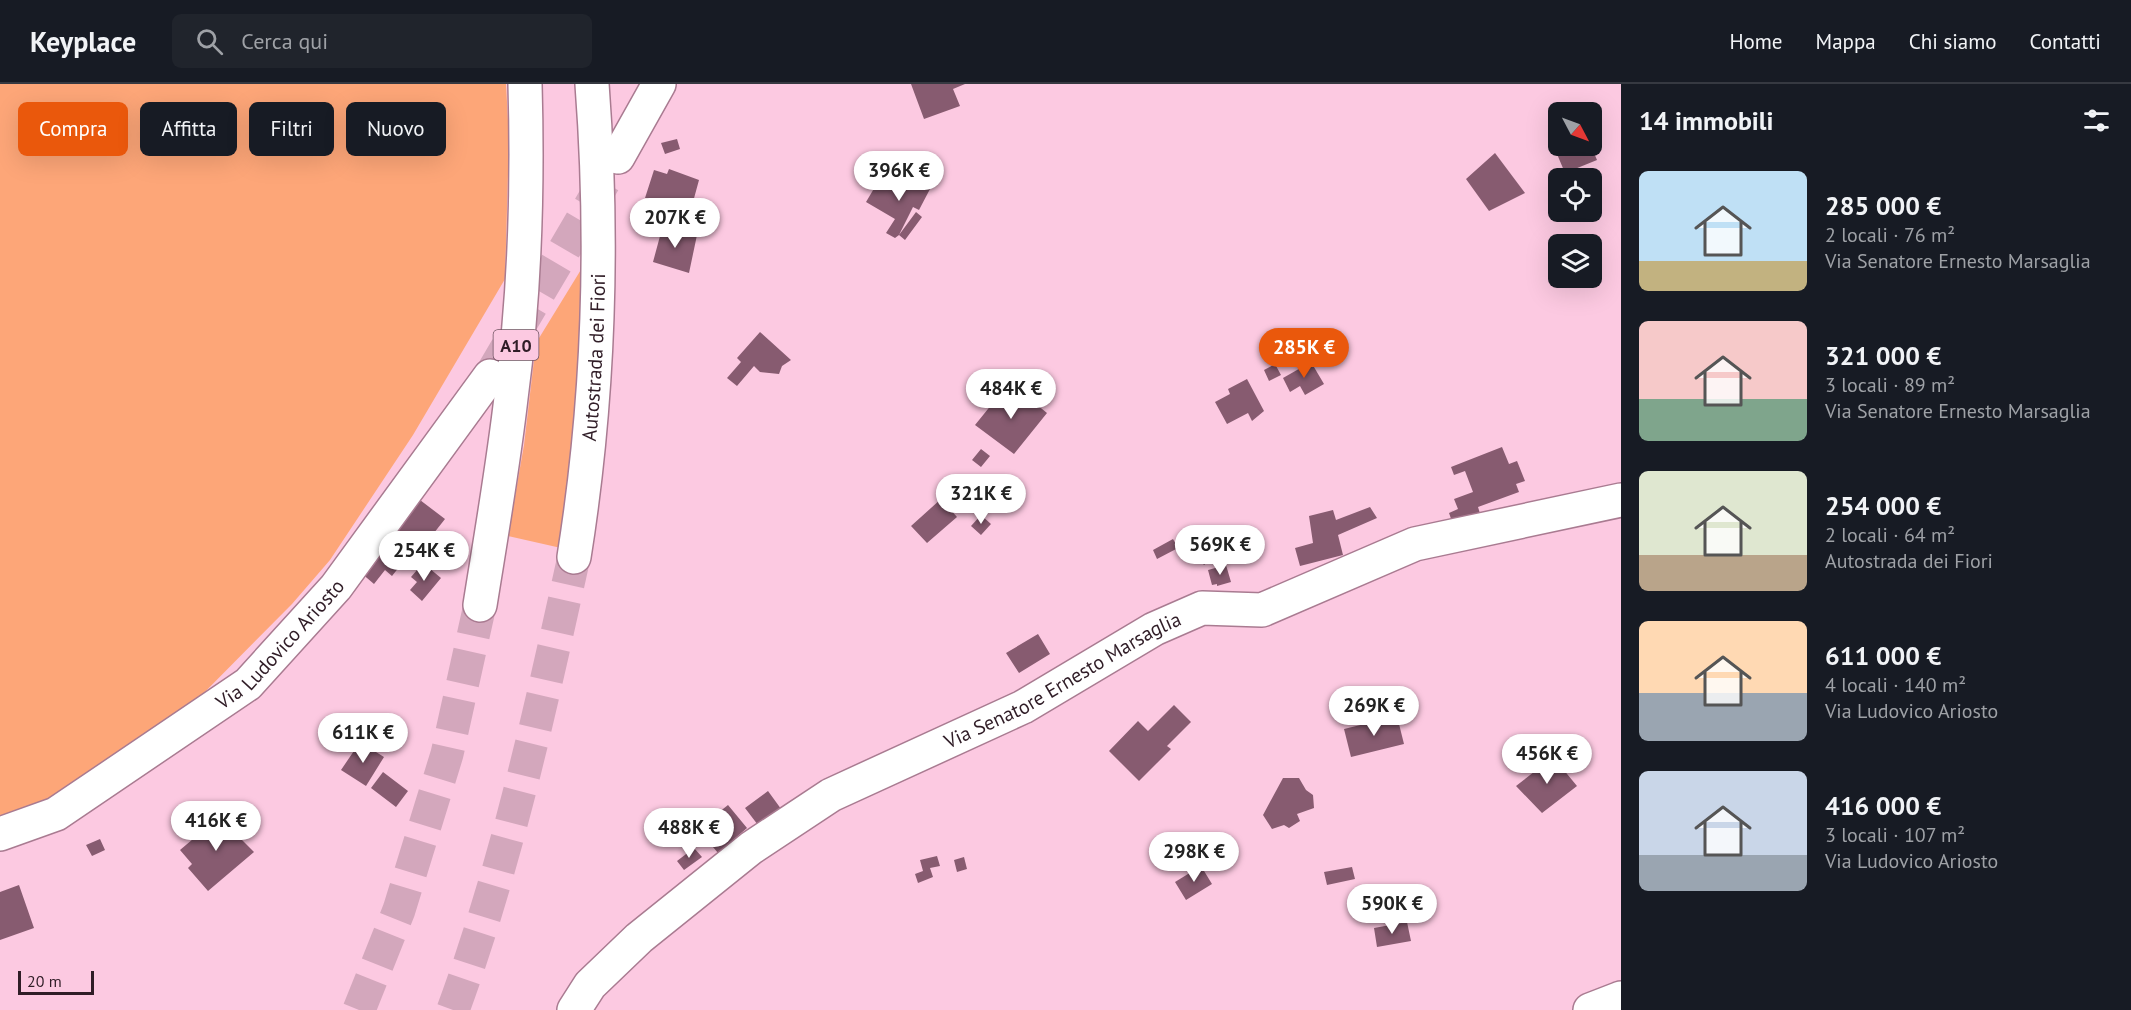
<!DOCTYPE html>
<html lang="it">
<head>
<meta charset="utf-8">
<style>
  :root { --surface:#171b24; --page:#20242c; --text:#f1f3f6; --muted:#9ea1a6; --line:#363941; --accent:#ea580c }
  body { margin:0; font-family:"PT Sans",sans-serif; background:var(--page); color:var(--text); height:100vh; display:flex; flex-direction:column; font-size:22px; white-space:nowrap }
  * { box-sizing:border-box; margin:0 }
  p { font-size:20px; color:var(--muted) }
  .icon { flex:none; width:33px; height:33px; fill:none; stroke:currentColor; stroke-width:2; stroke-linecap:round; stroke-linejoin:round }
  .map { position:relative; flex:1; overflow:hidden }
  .panel { display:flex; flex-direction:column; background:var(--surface); width:510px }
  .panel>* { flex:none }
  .hud { position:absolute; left:18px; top:18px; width:570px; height:54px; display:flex; gap:12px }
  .needle { width:39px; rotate:131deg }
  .buttons { position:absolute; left:1548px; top:18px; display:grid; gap:12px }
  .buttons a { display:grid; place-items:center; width:54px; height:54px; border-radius:9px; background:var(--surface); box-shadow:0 6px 24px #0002; font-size:30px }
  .scale { position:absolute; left:18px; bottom:15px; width:76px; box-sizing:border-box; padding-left:6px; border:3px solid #301d27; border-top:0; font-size:16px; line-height:21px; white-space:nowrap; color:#301d27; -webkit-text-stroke:4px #fcc9e1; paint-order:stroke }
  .price { position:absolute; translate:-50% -51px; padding:0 14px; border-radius:21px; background:#fff; color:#222; font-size:20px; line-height:39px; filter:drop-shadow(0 2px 3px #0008) }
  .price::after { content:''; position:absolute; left:50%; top:36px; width:18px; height:14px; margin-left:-9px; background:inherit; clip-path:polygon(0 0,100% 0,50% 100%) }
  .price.current { background:var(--accent); color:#fff }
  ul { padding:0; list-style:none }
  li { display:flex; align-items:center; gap:18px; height:150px; padding:0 18px }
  li span { display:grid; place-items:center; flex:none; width:168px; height:120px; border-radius:9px; color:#555 }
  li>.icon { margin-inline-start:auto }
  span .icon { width:72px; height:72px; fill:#fffc; stroke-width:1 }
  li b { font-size:26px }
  h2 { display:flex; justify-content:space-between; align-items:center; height:72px; padding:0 18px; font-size:26px }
  .pill { padding:0 21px; border-radius:9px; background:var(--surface); box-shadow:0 6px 24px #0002; font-size:21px; line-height:54px }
  .pill.current { background:var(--accent); color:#fff }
  header { display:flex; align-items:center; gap:36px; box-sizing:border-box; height:84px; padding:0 30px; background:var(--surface); border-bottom:2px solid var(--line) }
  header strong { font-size:28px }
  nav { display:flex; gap:33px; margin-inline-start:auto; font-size:21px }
  .search { width:420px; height:54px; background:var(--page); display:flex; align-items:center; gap:15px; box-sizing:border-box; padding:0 21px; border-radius:9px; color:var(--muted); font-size:22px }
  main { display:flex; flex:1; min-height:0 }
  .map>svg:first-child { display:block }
  .green { fill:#fda678 }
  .building { fill:#875b70 }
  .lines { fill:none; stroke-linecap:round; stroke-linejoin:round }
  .secondary-tunnel { stroke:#d3a7bc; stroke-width:33; stroke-dasharray:33 16; stroke-linecap:butt }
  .highway-tunnel { stroke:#d3a7bc; stroke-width:33; stroke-dasharray:33 16; stroke-linecap:butt }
  .secondary-casing { stroke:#a97b91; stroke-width:36 }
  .highway-casing { stroke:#a97b91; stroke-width:36 }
  .secondary { stroke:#fff; stroke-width:33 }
  .highway { stroke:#fff; stroke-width:33 }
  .labels { text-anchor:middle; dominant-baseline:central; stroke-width:6; stroke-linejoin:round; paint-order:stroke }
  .shield { fill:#fcc9e1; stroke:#6d515f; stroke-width:1.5 }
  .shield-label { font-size:18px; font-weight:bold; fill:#301d27 }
  .street-label { font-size:20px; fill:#301d27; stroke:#fcc9e1 }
</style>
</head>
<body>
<header>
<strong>Keyplace</strong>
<div class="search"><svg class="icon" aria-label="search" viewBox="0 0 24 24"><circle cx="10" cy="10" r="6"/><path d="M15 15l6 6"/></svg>Cerca qui</div>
<nav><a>Home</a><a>Mappa</a><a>Chi siamo</a><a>Contatti</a></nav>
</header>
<main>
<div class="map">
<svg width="1621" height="926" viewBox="0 0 1621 926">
  <rect width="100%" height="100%" fill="#fcc9e1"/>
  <path class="green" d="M 0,0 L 506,0 L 509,55 L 505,195 L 413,351 L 330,476 L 292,520 L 190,623 L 0,755 Z
    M 582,184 C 582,278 571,371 561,464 L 508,452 L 524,361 L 536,259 Z"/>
  <path class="building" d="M 911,0 L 965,0 L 953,5 L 960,22 L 924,35 Z
    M 677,55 L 680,65 L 665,70 L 661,59 Z
    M 1579,62 L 1591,62 L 1597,76 L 1565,89 L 1557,70 Z
    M 1495,69 L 1525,109 L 1489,127 L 1466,95 Z
    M 669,85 L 699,96 L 687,140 L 666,134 L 669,121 L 645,114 L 654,86 L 667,90 Z
    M 885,86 L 900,94 L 902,91 L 930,105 L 919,126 L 913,123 L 899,151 L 916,128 L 922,133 L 905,156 L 899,151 L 895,154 L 886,149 L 895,135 L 866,118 Z
    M 663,141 L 697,151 L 689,189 L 653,178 Z
    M 760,248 L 791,276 L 782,282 L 779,290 L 760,288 L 754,282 L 737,302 L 727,294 L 741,278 L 737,274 Z
    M 1311,278 L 1324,300 L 1305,311 L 1300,302 L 1290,308 L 1283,294 Z
    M 1275,280 L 1281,291 L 1269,297 L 1264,286 Z
    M 1247,295 L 1264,327 L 1252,337 L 1248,329 L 1227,340 L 1215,318 L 1230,310 L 1228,305 Z
    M 1005,304 L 1020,317 L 1025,311 L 1047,329 L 1014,370 L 975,341 Z
    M 1502,363 L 1509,380 L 1517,377 L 1525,397 L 1516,400 L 1519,408 L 1478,423 L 1482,436 L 1455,446 L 1449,429 L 1458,425 L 1454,415 L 1473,408 L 1465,387 L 1454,391 L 1451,383 Z
    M 981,365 L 990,372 L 981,383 L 972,376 Z
    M 941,415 L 957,433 L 927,459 L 911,442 Z
    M 420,416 L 445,435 L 430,454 L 436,459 L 421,477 L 411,468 L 392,492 L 385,486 L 374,500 L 360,488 Z
    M 1370,423 L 1377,434 L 1338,451 L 1343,471 L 1300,482 L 1295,464 L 1313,459 L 1309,432 L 1333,426 L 1336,436 Z
    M 981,431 L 991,440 L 981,451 L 971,442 Z
    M 1173,455 L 1178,464 L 1157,475 L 1153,466 Z
    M 1203,465 L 1211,475 L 1204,481 L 1196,471 Z
    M 423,479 L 441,494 L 422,517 L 410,506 L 417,498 L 411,493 Z
    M 1226,481 L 1231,498 L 1217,502 L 1217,500 L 1212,501 L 1208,486 Z
    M 1038,550 L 1050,570 L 1019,589 L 1006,569 Z
    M 1174,621 L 1191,638 L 1167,662 L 1171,665 L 1139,697 L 1109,667 L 1138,637 L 1148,647 Z
    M 1397,632 L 1404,660 L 1351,673 L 1344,645 Z
    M 360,658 L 384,673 L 366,702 L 341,686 Z
    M 1553,673 L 1577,702 L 1542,729 L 1516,702 Z
    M 383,688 L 408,707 L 396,723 L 371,704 Z
    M 1283,694 L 1299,694 L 1306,706 L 1313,711 L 1314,724 L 1297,730 L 1300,737 L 1289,744 L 1284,741 L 1272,745 L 1263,731 Z
    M 768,707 L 784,729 L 761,745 L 745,724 Z
    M 728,721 L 747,744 L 718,769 L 698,745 Z
    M 225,728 L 240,743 L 234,748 L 254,768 L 208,807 L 188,784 L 192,780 L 180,766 Z
    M 100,755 L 105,766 L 92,772 L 86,761 Z
    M 694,764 L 702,773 L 684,786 L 677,777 Z
    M 937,772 L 940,782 L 930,784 L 933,793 L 918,799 L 915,790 L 923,787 L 920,776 Z
    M 964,773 L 967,785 L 957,788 L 954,776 Z
    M 1201,782 L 1212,800 L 1186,816 L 1175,798 Z
    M 1352,783 L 1355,795 L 1327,801 L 1324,788 Z
    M 19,801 L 34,844 L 0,856 L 0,808 Z
    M 1407,838 L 1411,857 L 1377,863 L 1374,844 Z"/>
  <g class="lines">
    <path class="secondary-tunnel" d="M 490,292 L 604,98"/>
    <path class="highway-tunnel" d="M 359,926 L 399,826 L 447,670 L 480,521
      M 453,926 C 507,779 540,626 574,473"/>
    <g class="secondary-casing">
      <g id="secondary">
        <path d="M 618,73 L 659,0"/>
        <path id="s1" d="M 0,750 L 56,730 L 248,600 L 336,503 L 490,292"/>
        <path id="s2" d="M 574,926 L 590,901 L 639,854 L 751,764 L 831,711 L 1023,623 L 1154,545 L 1202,524 L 1262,526 L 1415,460 L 1621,416"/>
        <path d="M 1590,926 L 1621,914"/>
      </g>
    </g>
    <g class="highway-casing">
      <g id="highway">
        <path id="s3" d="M 574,473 C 599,316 604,159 592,0"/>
        <path d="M 480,521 C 491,452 503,383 511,314 C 525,210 528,105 525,0"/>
      </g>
    </g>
    <use href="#secondary" class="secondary"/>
    <use href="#highway" class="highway"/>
  </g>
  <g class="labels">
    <rect class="shield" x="493.5" y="246" width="45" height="30" rx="4.5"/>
    <g class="shield-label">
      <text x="516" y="261">A10</text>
    </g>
    <g class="street-label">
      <text stroke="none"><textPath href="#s3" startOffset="201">Autostrada dei Fiori</textPath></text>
      <text stroke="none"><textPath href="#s1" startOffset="342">Via Ludovico Ariosto</textPath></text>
      <text stroke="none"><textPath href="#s2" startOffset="596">Via Senatore Ernesto Marsaglia</textPath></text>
    </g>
  </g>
</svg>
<div class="buttons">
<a><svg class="needle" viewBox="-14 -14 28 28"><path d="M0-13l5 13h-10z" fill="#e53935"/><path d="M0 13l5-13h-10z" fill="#9ea1a6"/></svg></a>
<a><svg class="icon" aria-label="locate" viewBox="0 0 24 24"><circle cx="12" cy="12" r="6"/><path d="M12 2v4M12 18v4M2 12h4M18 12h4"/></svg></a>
<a><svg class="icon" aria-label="layers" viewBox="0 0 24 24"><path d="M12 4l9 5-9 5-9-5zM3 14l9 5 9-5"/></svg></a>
</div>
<div class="scale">20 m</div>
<b class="price" style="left:899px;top:118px">396K €</b>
<b class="price" style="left:675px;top:165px">207K €</b>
<b class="price current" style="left:1304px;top:295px">285K €</b>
<b class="price" style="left:1011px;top:336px">484K €</b>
<b class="price" style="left:981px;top:441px">321K €</b>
<b class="price" style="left:1220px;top:492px">569K €</b>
<b class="price" style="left:424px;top:498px">254K €</b>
<b class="price" style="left:1374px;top:653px">269K €</b>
<b class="price" style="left:363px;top:680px">611K €</b>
<b class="price" style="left:1547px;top:701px">456K €</b>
<b class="price" style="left:216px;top:768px">416K €</b>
<b class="price" style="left:689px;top:775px">488K €</b>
<b class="price" style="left:1194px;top:799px">298K €</b>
<b class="price" style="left:1392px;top:851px">590K €</b>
<div class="hud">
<a class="pill current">Compra</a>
<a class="pill">Affitta</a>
<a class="pill">Filtri</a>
<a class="pill">Nuovo</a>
</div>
</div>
<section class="panel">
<h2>14 immobili<svg class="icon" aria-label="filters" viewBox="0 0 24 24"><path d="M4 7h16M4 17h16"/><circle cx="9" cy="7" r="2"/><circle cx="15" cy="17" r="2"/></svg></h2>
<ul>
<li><span style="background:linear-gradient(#bfe0f5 75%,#c2b280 0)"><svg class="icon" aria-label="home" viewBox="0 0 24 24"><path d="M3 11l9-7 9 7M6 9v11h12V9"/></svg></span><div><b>285 000 €</b><p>2 locali · 76 m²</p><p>Via Senatore Ernesto Marsaglia</p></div></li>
<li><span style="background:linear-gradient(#f6c9c9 65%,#7fa58c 0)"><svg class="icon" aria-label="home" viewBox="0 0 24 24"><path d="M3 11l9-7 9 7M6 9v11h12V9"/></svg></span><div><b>321 000 €</b><p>3 locali · 89 m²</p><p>Via Senatore Ernesto Marsaglia</p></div></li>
<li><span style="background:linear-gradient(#dfe7d0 70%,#b9a48a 0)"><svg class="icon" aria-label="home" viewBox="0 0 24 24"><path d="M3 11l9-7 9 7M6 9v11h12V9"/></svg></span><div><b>254 000 €</b><p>2 locali · 64 m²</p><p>Autostrada dei Fiori</p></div></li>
<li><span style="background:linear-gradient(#ffd9b3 60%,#9aa5b1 0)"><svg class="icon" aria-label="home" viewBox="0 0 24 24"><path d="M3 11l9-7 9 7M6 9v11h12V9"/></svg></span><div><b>611 000 €</b><p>4 locali · 140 m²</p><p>Via Ludovico Ariosto</p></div></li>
<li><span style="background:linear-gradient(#c9d6e8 70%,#9aa5b1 0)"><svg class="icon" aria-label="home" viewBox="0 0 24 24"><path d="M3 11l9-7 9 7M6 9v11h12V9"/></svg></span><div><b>416 000 €</b><p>3 locali · 107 m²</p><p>Via Ludovico Ariosto</p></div></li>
</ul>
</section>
</main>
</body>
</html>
